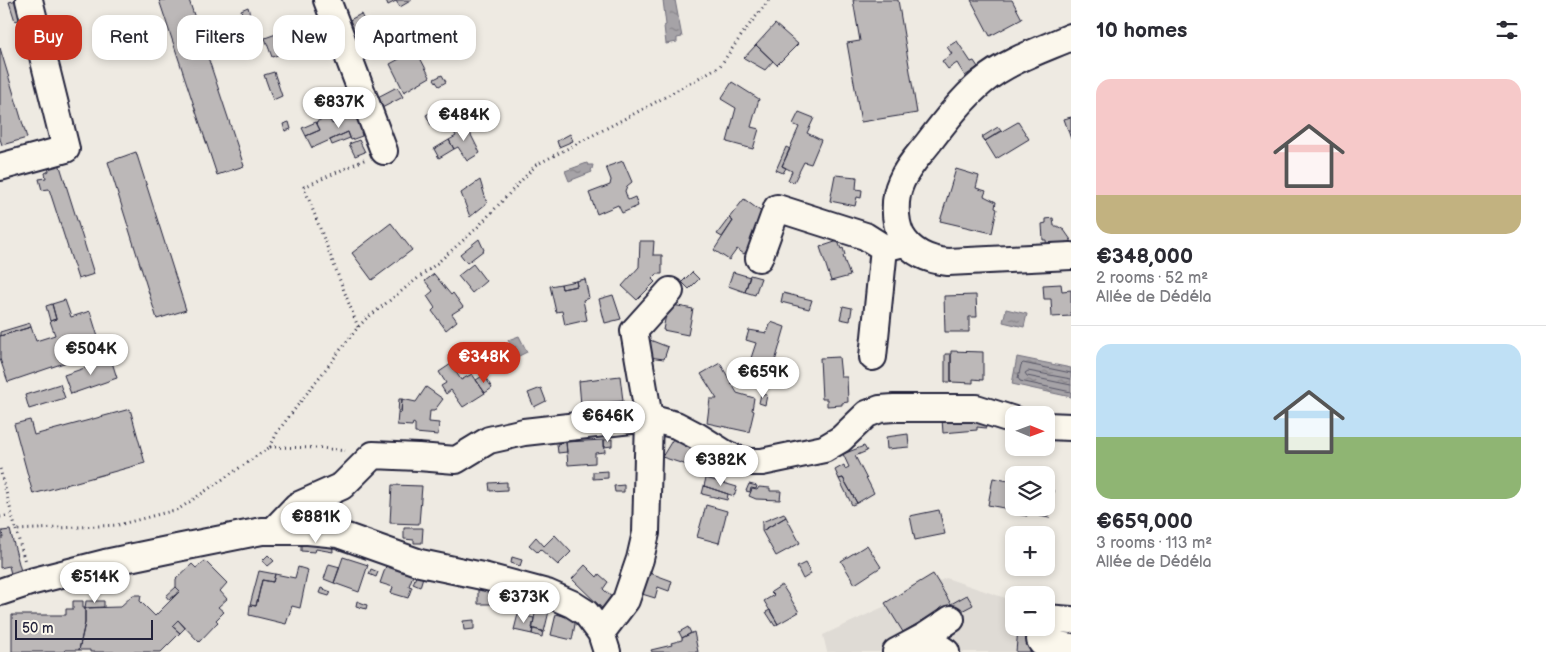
<!DOCTYPE html>
<html lang="en">
<head>
<meta charset="utf-8">
<style>
  :root { --surface:#fff; --page:#f2f2f3; --text:#2b2b33; --muted:#7c7c81; --line:#e1e1e2; --accent:#c8321e }
  body { margin:0; font-family:"Balsamiq Sans",sans-serif; background:var(--page); color:var(--text); height:100vh; display:flex; flex-direction:column; font-size:19px; white-space:nowrap }
  * { box-sizing:border-box; margin:0 }
  p { font-size:16px; color:var(--muted) }
  .icon { flex:none; width:28px; height:28px; fill:none; stroke:currentColor; stroke-width:2; stroke-linecap:round; stroke-linejoin:round }
  .map { position:relative; flex:1; overflow:hidden }
  .sheet { display:flex; flex-direction:column; background:var(--surface); width:475px }
  .sheet>* { flex:none }
  .banner { position:absolute; left:15px; top:15px; width:475px; height:45px; display:flex; gap:10px }
  .needle { width:32px; rotate:91deg }
  .tools { position:absolute; left:1005px; top:406px; display:grid; gap:10px }
  .tools a { display:grid; place-items:center; width:50px; height:50px; border-radius:10px; background:var(--surface); box-shadow:0 2px 8px #0003; font-size:25px }
  .scale { position:absolute; left:15px; bottom:12px; width:138px; box-sizing:border-box; padding-left:5px; border:2px solid #22223b; border-top:0; font-size:14px; line-height:18px; white-space:nowrap; color:#22223b; -webkit-text-stroke:4px #fbf7ec; paint-order:stroke }
  .price { position:absolute; translate:-50% -42px; padding:0 11px; border-radius:18px; background:#fff; color:#222; font-size:16px; line-height:32px; filter:drop-shadow(0 1px 2px #0008) }
  .price::after { content:''; position:absolute; left:50%; top:30px; width:15px; height:11px; margin-left:-8px; background:inherit; clip-path:polygon(0 0,100% 0,50% 100%) }
  .price.on { background:var(--accent); color:#fff }
  ul { padding:0; list-style:none }
  li { display:grid; align-content:center; gap:10px; height:265px; padding:0 25px }
  li+li { border-top:1px solid var(--line) }
  li span { display:grid; place-items:center; height:155px; border-radius:15px; color:#555 }
  li>.icon { margin-inline-start:auto }
  span .icon { width:90px; height:90px; fill:#fffc; stroke-width:1 }
  li b { font-size:21px }
  h2 { display:flex; justify-content:space-between; align-items:center; height:60px; padding:0 25px; font-size:21px }
  .pill { padding:0 18px; border-radius:15px; background:var(--surface); box-shadow:0 2px 8px #0003; font-size:18px; line-height:45px }
  .pill.on { background:var(--accent); color:#fff }
  main { display:flex; flex:1; min-height:0 }
  .map>svg:first-child { display:block }
  .built { fill:#dfdbd5 }
  .water { fill:url(#water-ripples); stroke:#716f7c }
  .lines { fill:none; stroke-linecap:round; stroke-linejoin:round }
  .shore { stroke:#575666; stroke-width:1 }
  .building { fill:#bcb8b8; stroke:#22223b }
  .minor-casing { stroke:#22223b; stroke-width:30 }
  .path { stroke:#22223b; stroke-width:3; stroke-dasharray:1 4; stroke-linecap:butt }
  .minor { stroke:#fbf7ec; stroke-width:26 }
</style>
</head>
<body>
<main>
<div class="map">
<svg width="1071" height="652" viewBox="0 0 1071 652">
  <defs>
    <pattern id="water-ripples" width="26" height="14" patternUnits="userSpaceOnUse" patternTransform="scale(1.25)"><rect width="26" height="14" fill="#a6a3a7"/><path d="M2 4q2-2 4 0t4 0M15 11q2-2 4 0t4 0" fill="none" stroke="#878489"/></pattern>
  </defs>
  <rect width="100%" height="100%" fill="#eeeae2"/>
  <filter id="ink" filterUnits="userSpaceOnUse"><feTurbulence type="fractalNoise" baseFrequency=".02" numOctaves="2"/><feDisplacementMap in="SourceGraphic" scale="10" xChannelSelector="R" yChannelSelector="G"/><feConvolveMatrix kernelMatrix="1 2 1 2 8 2 1 2 1" color-interpolation-filters="sRGB"/></filter>
  <g filter="url(#ink)">
    <path class="built" d="M 946,578 L 1014,601 L 1014,628 L 1046,628 L 1071,652 L 827,652 L 823,635 Z"/>
    <path class="water" d="M 663,0 L 675,0 L 682,37 L 677,38 L 677,42 L 666,44 L 664,26 L 666,25 Z
      M 587,163 L 588,165 L 593,165 L 592,169 L 591,170 L 592,172 L 569,181 L 565,171 Z
      M 1006,309 L 1027,314 L 1024,327 L 1003,322 Z
      M 519,336 L 527,352 L 517,357 L 508,340 Z
      M 1017,357 L 1071,368 L 1071,397 L 1012,384 Z"/>
    <g class="lines">
      <path class="shore" d="M 1071,373 L 1023,363 L 1021,365 L 1018,378 L 1020,381 L 1071,392
        M 1071,379 L 1028,371 L 1025,373 L 1027,376 L 1071,385"/>
    </g>
    <path class="building" d="M 17,0 L 23,19 L 15,21 L 9,2 Z
      M 159,0 L 189,0 L 244,166 L 217,175 Z
      M 386,0 L 412,0 L 400,7 L 396,1 L 388,5 Z
      M 853,0 L 898,0 L 917,113 L 861,122 L 847,43 L 860,41 Z
      M 971,0 L 1012,0 L 1022,19 L 990,36 Z
      M 248,7 L 250,15 L 243,17 L 241,10 Z
      M 361,14 L 367,27 L 348,38 L 342,24 Z
      M 315,20 L 322,39 L 272,57 L 265,38 Z
      M 775,24 L 798,44 L 777,65 L 756,45 Z
      M 957,41 L 971,62 L 974,61 L 978,67 L 965,76 L 957,63 L 948,69 L 942,61 L 952,54 L 947,47 Z
      M 432,45 L 435,52 L 428,55 L 425,48 Z
      M 756,45 L 773,61 L 765,70 L 744,58 Z
      M 0,48 L 27,138 L 2,145 L 0,139 Z
      M 416,50 L 430,77 L 404,92 L 390,64 Z
      M 274,72 L 282,96 L 273,100 L 264,75 Z
      M 442,75 L 446,82 L 439,86 L 434,79 Z
      M 732,82 L 759,99 L 751,127 L 759,129 L 753,149 L 727,142 L 736,108 L 721,99 Z
      M 397,87 L 403,97 L 380,109 L 374,99 Z
      M 449,102 L 454,112 L 431,125 L 426,115 Z
      M 363,110 L 371,127 L 361,132 L 362,136 L 351,140 L 348,132 L 312,148 L 306,136 L 320,130 L 316,122 L 328,116 L 332,124 Z
      M 799,112 L 814,118 L 807,133 L 821,140 L 811,164 L 804,162 L 794,182 L 788,180 L 792,171 L 782,166 L 799,127 L 793,124 Z
      M 1071,117 L 1071,139 L 1064,119 Z
      M 464,121 L 480,153 L 467,161 L 458,147 L 454,149 L 449,140 L 456,136 L 452,128 Z
      M 289,122 L 291,129 L 285,131 L 283,124 Z
      M 316,122 L 320,130 L 306,136 L 302,128 Z
      M 1018,122 L 1029,139 L 996,159 L 985,141 Z
      M 998,127 L 1001,131 L 985,141 L 982,137 Z
      M 348,132 L 350,138 L 332,145 L 330,140 Z
      M 570,134 L 573,141 L 559,147 L 557,141 Z
      M 359,140 L 365,152 L 355,156 L 349,144 Z
      M 449,140 L 454,149 L 439,158 L 434,149 Z
      M 786,147 L 790,149 L 782,166 L 786,168 L 783,173 L 776,170 Z
      M 136,152 L 186,310 L 157,319 L 108,162 Z
      M 623,161 L 632,182 L 627,186 L 625,191 L 628,200 L 635,197 L 638,206 L 622,213 L 618,205 L 597,214 L 589,193 L 610,185 L 611,180 L 606,167 Z
      M 59,163 L 94,274 L 78,279 L 49,189 L 42,190 L 39,179 L 46,178 L 45,173 L 49,171 L 48,166 Z
      M 956,169 L 979,176 L 976,188 L 986,191 L 984,196 L 996,202 L 995,208 L 997,209 L 992,233 L 940,221 Z
      M 835,175 L 857,177 L 856,189 L 862,190 L 861,198 L 857,197 L 855,206 L 830,201 Z
      M 480,180 L 487,203 L 470,217 L 461,193 Z
      M 744,199 L 767,216 L 760,233 L 744,254 L 737,249 L 729,260 L 714,250 L 733,221 L 729,218 Z
      M 729,218 L 733,221 L 722,237 L 717,234 Z
      M 1053,218 L 1054,226 L 1057,226 L 1064,230 L 1071,240 L 1071,249 L 1047,251 L 1046,240 L 1043,240 L 1042,224 L 1046,223 L 1046,219 Z
      M 391,223 L 412,250 L 372,280 L 352,253 Z
      M 479,239 L 484,250 L 467,263 L 460,254 Z
      M 640,241 L 654,241 L 653,255 L 662,255 L 662,274 L 657,274 L 652,279 L 655,282 L 637,300 L 622,286 L 639,267 Z
      M 838,241 L 841,249 L 843,248 L 845,255 L 843,256 L 850,276 L 831,281 L 820,247 Z
      M 473,264 L 486,281 L 472,293 L 458,276 Z
      M 692,272 L 699,279 L 689,289 L 682,282 Z
      M 733,272 L 750,277 L 745,292 L 728,286 Z
      M 434,274 L 451,295 L 453,293 L 463,307 L 452,314 L 457,321 L 446,330 L 432,311 L 435,308 L 427,296 L 433,291 L 425,281 Z
      M 750,275 L 761,278 L 755,295 L 745,292 Z
      M 585,279 L 589,298 L 583,300 L 587,320 L 565,325 L 562,311 L 556,312 L 550,286 L 561,284 L 562,289 L 577,286 L 576,281 Z
      M 576,281 L 577,286 L 562,289 L 561,284 Z
      M 1061,284 L 1062,291 L 1071,290 L 1071,316 L 1052,317 L 1051,299 L 1044,299 L 1043,285 Z
      M 783,293 L 812,300 L 809,309 L 781,302 Z
      M 613,295 L 621,319 L 605,323 L 599,299 Z
      M 976,295 L 977,317 L 969,317 L 969,332 L 945,332 L 944,296 Z
      M 65,300 L 71,317 L 90,311 L 102,350 L 8,382 L 0,359 L 0,336 L 31,327 L 36,341 L 55,335 L 50,321 L 56,319 L 52,304 Z
      M 52,304 L 56,319 L 50,321 L 46,306 Z
      M 668,304 L 693,309 L 688,335 L 663,330 Z
      M 843,306 L 852,308 L 850,321 L 840,319 Z
      M 771,322 L 785,327 L 774,365 L 751,358 L 756,343 L 746,340 L 749,330 L 767,333 Z
      M 30,323 L 31,327 L 0,336 L 0,332 Z
      M 650,340 L 668,347 L 664,359 L 641,356 Z
      M 473,348 L 478,358 L 466,365 L 460,355 Z
      M 951,351 L 983,352 L 983,380 L 973,379 L 973,383 L 951,382 Z
      M 945,354 L 951,354 L 951,382 L 945,382 Z
      M 839,357 L 841,377 L 847,377 L 848,402 L 842,403 L 842,405 L 827,406 L 827,399 L 822,399 L 820,358 Z
      M 478,358 L 480,363 L 468,369 L 466,365 Z
      M 111,359 L 117,378 L 71,394 L 64,375 Z
      M 480,363 L 483,367 L 475,372 L 472,367 Z
      M 720,363 L 737,393 L 754,398 L 752,410 L 754,411 L 749,432 L 707,423 L 710,399 L 717,399 L 701,374 Z
      M 451,364 L 461,380 L 472,374 L 485,393 L 463,407 L 451,390 L 446,394 L 441,386 L 446,383 L 439,372 Z
      M 484,375 L 492,388 L 485,393 L 476,380 Z
      M 620,376 L 623,401 L 581,405 L 579,381 Z
      M 60,384 L 65,398 L 29,409 L 25,395 Z
      M 426,387 L 443,399 L 434,411 L 430,411 L 429,422 L 439,423 L 438,435 L 415,433 L 415,424 L 413,423 L 412,426 L 397,425 L 398,413 L 401,413 L 402,399 L 416,402 Z
      M 541,388 L 546,401 L 534,407 L 528,393 Z
      M 761,394 L 767,395 L 765,405 L 759,403 Z
      M 399,399 L 402,399 L 401,413 L 398,413 Z
      M 130,409 L 145,463 L 33,494 L 14,424 L 30,420 L 34,435 Z
      M 986,417 L 986,428 L 977,427 L 977,430 L 943,433 L 942,419 Z
      M 676,434 L 697,443 L 687,465 L 662,457 Z
      M 908,434 L 909,447 L 887,449 L 886,437 Z
      M 612,439 L 612,446 L 604,447 L 604,440 Z
      M 604,440 L 605,452 L 595,453 L 595,463 L 568,465 L 566,442 Z
      M 566,442 L 567,452 L 558,453 L 557,444 Z
      M 864,446 L 867,451 L 855,456 L 874,493 L 857,503 L 843,478 L 839,479 L 835,470 L 844,465 L 845,469 L 849,467 L 843,454 Z
      M 608,471 L 608,478 L 593,479 L 593,472 Z
      M 706,478 L 737,487 L 734,496 L 704,486 Z
      M 843,478 L 857,503 L 852,505 L 839,479 Z
      M 993,478 L 1014,482 L 1014,508 L 1046,508 L 1046,489 L 1054,491 L 1049,518 L 1027,513 L 1027,516 L 1008,512 L 1009,509 L 988,505 Z
      M 507,482 L 507,490 L 490,491 L 489,483 Z
      M 749,484 L 757,486 L 756,489 L 751,488 L 750,492 L 746,491 Z
      M 392,485 L 422,486 L 419,524 L 390,523 Z
      M 624,485 L 624,492 L 615,492 L 614,486 Z
      M 704,486 L 728,494 L 727,500 L 702,494 Z
      M 759,487 L 770,488 L 770,491 L 781,491 L 780,500 L 756,499 L 749,496 L 752,489 L 757,490 Z
      M 706,505 L 727,511 L 719,543 L 697,537 Z
      M 939,510 L 945,534 L 915,540 L 910,516 Z
      M 784,513 L 786,517 L 762,531 L 762,522 Z
      M 786,517 L 800,543 L 776,556 L 762,531 Z
      M 404,528 L 423,528 L 422,543 L 414,543 L 414,540 L 404,539 Z
      M 10,530 L 22,575 L 12,578 L 9,566 L 0,568 L 0,538 L 3,538 L 2,531 Z
      M 555,535 L 571,552 L 558,565 L 540,549 L 537,552 L 529,545 L 536,537 L 544,546 Z
      M 301,536 L 332,538 L 333,552 L 316,549 L 315,552 L 301,551 Z
      M 867,545 L 881,567 L 855,584 L 841,561 Z
      M 268,555 L 274,561 L 268,566 L 262,561 Z
      M 343,557 L 368,565 L 359,592 L 334,583 Z
      M 512,557 L 522,560 L 520,566 L 511,563 Z
      M 205,561 L 227,583 L 220,591 L 227,599 L 218,607 L 224,612 L 216,620 L 218,622 L 199,642 L 178,620 L 172,626 L 180,633 L 161,652 L 90,652 L 90,650 L 79,650 L 85,623 L 85,608 L 120,607 L 133,595 L 141,595 L 140,601 L 155,616 L 180,591 L 176,587 L 176,579 L 192,564 L 196,568 Z
      M 805,563 L 811,574 L 803,579 L 797,567 Z
      M 329,564 L 340,567 L 334,583 L 324,579 Z
      M 585,565 L 597,577 L 599,574 L 608,582 L 603,589 L 619,604 L 609,615 L 572,579 Z
      M 638,565 L 651,569 L 650,573 L 672,581 L 669,591 L 658,587 L 655,598 L 642,594 L 645,587 L 633,583 Z
      M 386,566 L 413,575 L 409,586 L 412,587 L 408,598 L 391,593 L 393,587 L 380,583 Z
      M 298,567 L 308,570 L 300,608 L 292,606 L 286,624 L 249,615 L 250,605 L 256,606 L 262,580 L 273,582 L 275,574 L 295,578 Z
      M 419,568 L 425,570 L 420,587 L 413,584 Z
      M 371,569 L 378,572 L 376,577 L 369,574 Z
      M 259,571 L 275,574 L 273,582 L 262,580 L 256,606 L 250,605 Z
      M 933,574 L 951,604 L 903,632 L 885,603 Z
      M 782,585 L 799,612 L 778,624 L 764,601 L 774,595 L 771,592 Z
      M 176,587 L 180,591 L 169,600 L 166,596 Z
      M 321,588 L 331,592 L 329,596 L 319,593 Z
      M 478,588 L 496,589 L 496,604 L 478,604 Z
      M 503,590 L 519,594 L 511,602 L 500,600 Z
      M 967,595 L 973,605 L 956,614 L 951,604 Z
      M 500,600 L 514,603 L 512,610 L 498,607 Z
      M 73,601 L 83,601 L 83,608 L 85,608 L 85,623 L 79,650 L 66,650 L 64,652 L 12,652 L 12,615 L 66,615 L 66,609 L 73,609 Z
      M 86,601 L 104,601 L 104,607 L 85,608 Z
      M 357,601 L 367,605 L 366,609 L 356,606 Z
      M 537,605 L 550,607 L 544,632 L 532,628 Z
      M 770,610 L 778,624 L 775,626 L 766,612 Z
      M 518,614 L 534,618 L 532,634 L 514,630 Z
      M 556,614 L 576,619 L 572,640 L 551,635 Z
      M 178,620 L 185,628 L 180,633 L 172,626 Z
      M 474,620 L 474,629 L 464,630 L 463,621 Z
      M 688,627 L 691,633 L 682,638 L 679,632 Z
      M 1018,628 L 1071,628 L 1071,652 L 1016,652 Z
      M 533,629 L 543,631 L 542,637 L 532,634 Z
      M 694,632 L 698,652 L 652,652 L 651,650 L 672,645 L 671,643 L 682,640 L 682,638 Z"/>
    <g class="lines">
      <g class="minor-casing">
        <path id="minor" d="M 327,0 L 384,151
          M 1071,37 C 1041,50 1007,61 982,82 C 962,99 945,121 929,142 C 919,155 907,167 901,182 C 894,197 894,220 901,235 C 911,253 928,260 948,262 L 1071,256
          M 0,167 L 66,149 L 29,0
          M 759,258 L 777,208 L 865,236 L 884,248
          M 873,357 L 884,248 L 900,244
          M 1046,426 L 1071,427
          M 274,530 L 297,506 L 342,486 L 373,455 L 418,457 L 456,460 L 489,440 L 524,432 L 649,418 L 676,425 L 697,436 L 724,453 L 737,459 L 750,462 L 762,462 L 824,449 L 841,439 L 867,414 L 880,409 L 894,408 L 976,408 L 1014,420
          M 0,592 L 30,582 L 105,563 L 177,548 L 262,531 L 308,531 L 338,534 L 420,563 L 487,577 L 547,593 L 572,604 L 586,613 L 601,633 L 607,652
          M 1046,618 L 1071,620
          M 1041,628 L 1040,640 L 1042,643 L 1071,647
          M 601,633 L 626,600 L 640,559 L 646,533 L 649,418 L 634,331 L 670,291
          M 924,637 L 951,619
          M 896,652 L 924,637 L 946,652"/>
      </g>
      <path class="path" d="M 358,327 L 304,187 L 366,159
        M 270,447 L 278,431 L 358,327 L 366,319 L 436,264 L 475,230 L 536,165 L 647,107 L 720,66 L 746,29 L 769,0
        M 270,447 L 321,448 L 345,451
        M 0,469 L 12,515
        M 0,517 L 12,515 L 16,530 L 118,525 L 179,509 L 270,447
        M 16,530 L 25,562"/>
      <use href="#minor" class="minor"/>
    </g>
  </g>
</svg>
<div class="tools">
<a><svg class="needle" viewBox="-14 -14 28 28"><path d="M0-13l5 13h-10z" fill="#e53935"/><path d="M0 13l5-13h-10z" fill="#7c7c81"/></svg></a>
<a><svg class="icon" aria-label="layers" viewBox="0 0 24 24"><path d="M12 4l9 5-9 5-9-5zM3 14l9 5 9-5"/></svg></a>
<a>+</a>
<a>−</a>
</div>
<div class="scale">50 m</div>
<b class="price" style="left:339px;top:129px">€837K</b>
<b class="price" style="left:464px;top:142px">€484K</b>
<b class="price" style="left:91px;top:376px">€504K</b>
<b class="price on" style="left:484px;top:384px">€348K</b>
<b class="price" style="left:763px;top:399px">€659K</b>
<b class="price" style="left:608px;top:443px">€646K</b>
<b class="price" style="left:721px;top:487px">€382K</b>
<b class="price" style="left:316px;top:544px">€881K</b>
<b class="price" style="left:95px;top:604px">€514K</b>
<b class="price" style="left:524px;top:624px">€373K</b>
<div class="banner">
<a class="pill on">Buy</a>
<a class="pill">Rent</a>
<a class="pill">Filters</a>
<a class="pill">New</a>
<a class="pill">Apartment</a>
</div>
</div>
<section class="sheet">
<h2>10 homes<svg class="icon" aria-label="filters" viewBox="0 0 24 24"><path d="M4 7h16M4 17h16"/><circle cx="9" cy="7" r="2"/><circle cx="15" cy="17" r="2"/></svg></h2>
<ul>
<li><span style="background:linear-gradient(#f6c9c9 75%,#c2b280 0)"><svg class="icon" aria-label="home" viewBox="0 0 24 24"><path d="M3 11l9-7 9 7M6 9v11h12V9"/></svg></span><div><b>€348,000</b><p>2 rooms · 52 m²</p><p>Allée de Dédéla</p></div></li>
<li><span style="background:linear-gradient(#bfe0f5 60%,#8fb573 0)"><svg class="icon" aria-label="home" viewBox="0 0 24 24"><path d="M3 11l9-7 9 7M6 9v11h12V9"/></svg></span><div><b>€659,000</b><p>3 rooms · 113 m²</p><p>Allée de Dédéla</p></div></li>
</ul>
</section>
</main>
</body>
</html>
